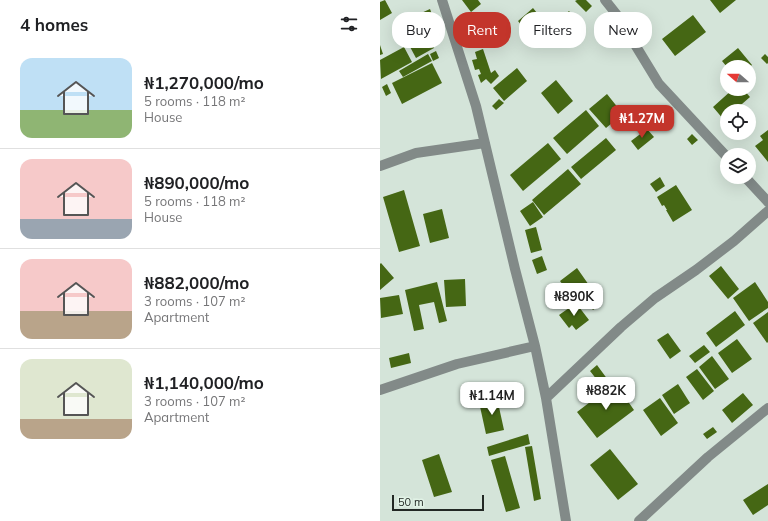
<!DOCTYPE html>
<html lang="en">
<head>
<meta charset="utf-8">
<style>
  :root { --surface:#fff; --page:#f2f2f2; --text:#202124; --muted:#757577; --line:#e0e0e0; --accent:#c3352b }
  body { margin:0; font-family:Mulish,sans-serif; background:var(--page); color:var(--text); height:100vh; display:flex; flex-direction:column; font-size:15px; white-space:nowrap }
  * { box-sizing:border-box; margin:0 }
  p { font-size:13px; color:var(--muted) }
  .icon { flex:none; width:22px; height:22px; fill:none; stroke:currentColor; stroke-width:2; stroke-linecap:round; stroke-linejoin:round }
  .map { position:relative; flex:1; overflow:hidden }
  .side { display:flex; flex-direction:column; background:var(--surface); width:380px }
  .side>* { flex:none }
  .hud { position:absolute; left:12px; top:12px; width:316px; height:36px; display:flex; gap:8px }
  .needle { width:26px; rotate:290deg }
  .tools { position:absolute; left:340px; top:60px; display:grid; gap:8px }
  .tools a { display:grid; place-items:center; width:36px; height:36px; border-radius:50%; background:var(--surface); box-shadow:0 4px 16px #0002; font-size:20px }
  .scale { position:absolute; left:12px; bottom:10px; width:92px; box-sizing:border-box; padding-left:4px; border:2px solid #222824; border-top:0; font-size:11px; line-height:14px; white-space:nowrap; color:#222824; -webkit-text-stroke:3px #e1f2e6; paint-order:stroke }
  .price { position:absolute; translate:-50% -34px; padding:0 9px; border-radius:8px; background:#fff; color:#222; font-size:13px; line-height:26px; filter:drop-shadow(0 1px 2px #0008) }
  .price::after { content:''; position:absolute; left:50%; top:24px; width:12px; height:9px; margin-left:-6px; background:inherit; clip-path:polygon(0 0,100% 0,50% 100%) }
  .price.active { background:var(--accent); color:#fff }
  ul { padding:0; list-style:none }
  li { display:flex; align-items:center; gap:12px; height:100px; padding:0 20px }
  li+li { border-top:1px solid var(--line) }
  li span { display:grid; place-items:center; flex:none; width:112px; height:80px; border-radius:12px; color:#555 }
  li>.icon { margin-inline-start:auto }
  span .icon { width:48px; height:48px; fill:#fffc; stroke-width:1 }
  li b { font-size:17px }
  h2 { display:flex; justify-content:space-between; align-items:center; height:48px; padding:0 20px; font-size:17px }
  .tag { padding:0 14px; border-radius:16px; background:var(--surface); box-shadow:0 4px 16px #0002; font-size:14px; line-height:36px }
  .tag.active { background:var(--accent); color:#fff }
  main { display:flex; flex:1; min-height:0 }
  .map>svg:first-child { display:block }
  .building { fill:#456714 }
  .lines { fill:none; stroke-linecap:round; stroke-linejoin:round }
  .minor { stroke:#828a88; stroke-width:10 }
</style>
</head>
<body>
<main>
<section class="side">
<h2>4 homes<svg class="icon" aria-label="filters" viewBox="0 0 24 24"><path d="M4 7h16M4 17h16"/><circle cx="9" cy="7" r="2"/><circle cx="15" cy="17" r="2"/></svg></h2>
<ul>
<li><span style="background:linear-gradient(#bfe0f5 65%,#8fb573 0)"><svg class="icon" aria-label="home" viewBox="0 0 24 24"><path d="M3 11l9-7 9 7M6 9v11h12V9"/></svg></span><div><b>₦1,270,000/mo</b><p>5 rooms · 118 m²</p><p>House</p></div></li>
<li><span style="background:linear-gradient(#f6c9c9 75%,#9aa5b1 0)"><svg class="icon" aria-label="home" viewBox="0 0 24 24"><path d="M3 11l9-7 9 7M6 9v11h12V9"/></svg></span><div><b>₦890,000/mo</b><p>5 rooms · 118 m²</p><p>House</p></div></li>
<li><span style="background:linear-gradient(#f6c9c9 65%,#b9a48a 0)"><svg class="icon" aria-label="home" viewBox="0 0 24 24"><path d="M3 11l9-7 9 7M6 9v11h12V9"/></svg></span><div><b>₦882,000/mo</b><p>3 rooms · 107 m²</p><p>Apartment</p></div></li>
<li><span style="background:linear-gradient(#dfe7d0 75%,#b9a48a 0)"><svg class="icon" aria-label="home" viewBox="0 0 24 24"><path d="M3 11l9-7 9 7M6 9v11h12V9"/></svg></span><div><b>₦1,140,000/mo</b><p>3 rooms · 107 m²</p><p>Apartment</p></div></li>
</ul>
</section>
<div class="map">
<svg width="388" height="521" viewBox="0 0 388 521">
  <rect width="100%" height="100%" fill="#d4e4d9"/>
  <path class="building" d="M 5,0 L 12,13 L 0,20 L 0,2 Z
    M 82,0 L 98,0 L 101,4 L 91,12 Z
    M 197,0 L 206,0 L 212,6 L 206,12 L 195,1 Z
    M 330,0 L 356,0 L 340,13 Z
    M 153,8 L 169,28 L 153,40 L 138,21 Z
    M 50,9 L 53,17 L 49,19 L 52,25 L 44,28 L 39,14 Z
    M 189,11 L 194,17 L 187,23 L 182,17 Z
    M 92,13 L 101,41 L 93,44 L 91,39 L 86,40 L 85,35 L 89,33 L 85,19 Z
    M 313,15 L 326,32 L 295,56 L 282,39 Z
    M 58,28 L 60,35 L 51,38 L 49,32 Z
    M 47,35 L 54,48 L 36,58 L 29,45 Z
    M 0,45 L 3,54 L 0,55 Z
    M 24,47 L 32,62 L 1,79 L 0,60 Z
    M 358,48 L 372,65 L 370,67 L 347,67 L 342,61 Z
    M 103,49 L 111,73 L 115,70 L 119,76 L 111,84 L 106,79 L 101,83 L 98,75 L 101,74 L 99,69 L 95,70 L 92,60 L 97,59 L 95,52 Z
    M 56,51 L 59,58 L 53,61 L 50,54 Z
    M 48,54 L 52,61 L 23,77 L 19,71 Z
    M 385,54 L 388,57 L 388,63 L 387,64 L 381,58 Z
    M 52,63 L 62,83 L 22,104 L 12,83 Z
    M 137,68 L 147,81 L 124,101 L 113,88 Z
    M 176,80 L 193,101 L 178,114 L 161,93 Z
    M 7,84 L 11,93 L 6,96 L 2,87 Z
    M 353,89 L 363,89 L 370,97 L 354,111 L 347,111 L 347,117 L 344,120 L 333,107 Z
    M 227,94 L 243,114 L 226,128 L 209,109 Z
    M 119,99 L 124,103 L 116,110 L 112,106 Z
    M 206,110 L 219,126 L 187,154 L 173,138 Z
    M 267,129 L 274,137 L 258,150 L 251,141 Z
    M 388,130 L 388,162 L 375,146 L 383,140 L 380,136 Z
    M 312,134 L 318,140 L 312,145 L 307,139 Z
    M 226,138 L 236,150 L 201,179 L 191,167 Z
    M 168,143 L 181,159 L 143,191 L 130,175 Z
    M 188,169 L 201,184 L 164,215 L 152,200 Z
    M 280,177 L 285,186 L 276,192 L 270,184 Z
    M 296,185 L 312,210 L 293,222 L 286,210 L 287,210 L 284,205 L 282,206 L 277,197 Z
    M 24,190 L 40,246 L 19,252 L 3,197 Z
    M 153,202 L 163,217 L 150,226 L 140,211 Z
    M 62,209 L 69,238 L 50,243 L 43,214 Z
    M 156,227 L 162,250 L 151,253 L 145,230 Z
    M 162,256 L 167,270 L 157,274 L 152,260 Z
    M 1,263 L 14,278 L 0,290 L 0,264 Z
    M 341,266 L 359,289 L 348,299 L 329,276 Z
    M 197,268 L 211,288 L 194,300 L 180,281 Z
    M 85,279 L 86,306 L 66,307 L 64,280 Z
    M 57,282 L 67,321 L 59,323 L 54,302 L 39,305 L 44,329 L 34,331 L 25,290 Z
    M 375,282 L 388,302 L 388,308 L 369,321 L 353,298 Z
    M 19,295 L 23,314 L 1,318 L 0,298 Z
    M 217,297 L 222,303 L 213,310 L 208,304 Z
    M 196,303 L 209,320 L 196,330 L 192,325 L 189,328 L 179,315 Z
    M 355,311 L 365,325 L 336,347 L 326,333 Z
    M 388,312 L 388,342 L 387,343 L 373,323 Z
    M 288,333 L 301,351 L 290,359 L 277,340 Z
    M 357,339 L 372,359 L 352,373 L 338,353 Z
    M 324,345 L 330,352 L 315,363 L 309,356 Z
    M 29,353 L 31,363 L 11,368 L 9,358 Z
    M 332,356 L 349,379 L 335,389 L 319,367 Z
    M 217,365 L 228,380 L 221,385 L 210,371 Z
    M 317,369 L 334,391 L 323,400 L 306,377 Z
    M 235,383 L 254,410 L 217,438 L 197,412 Z
    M 298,384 L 310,403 L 294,414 L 282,395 Z
    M 363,393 L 373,405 L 352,423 L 342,410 Z
    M 117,398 L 124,430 L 106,434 L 99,402 Z
    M 280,398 L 298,423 L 281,436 L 263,410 Z
    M 333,427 L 337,432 L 327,439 L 323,434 Z
    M 148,434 L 150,444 L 109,456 L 107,447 Z
    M 152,446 L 161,499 L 154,501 L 145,447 Z
    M 230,449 L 258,484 L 238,500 L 210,465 Z
    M 59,454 L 72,492 L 54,497 L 42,460 Z
    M 125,456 L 140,508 L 126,512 L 111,460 Z
    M 388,484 L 388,505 L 373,515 L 363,500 Z"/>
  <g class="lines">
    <path class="minor" d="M 62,0 L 96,106 L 135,269 L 155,346 L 166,398 L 186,521
      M 225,0 L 237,15 L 279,84 L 347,157
      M 0,166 L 36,153 L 105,143
      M 365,177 L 388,202
      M 0,390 L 77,364 L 155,346
      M 166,398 L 241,327 L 275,298 L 316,270 L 354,241 L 388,211
      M 259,521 L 328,457 L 388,408"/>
  </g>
</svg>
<div class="tools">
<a><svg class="needle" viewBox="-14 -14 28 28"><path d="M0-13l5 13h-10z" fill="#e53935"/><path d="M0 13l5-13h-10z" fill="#757577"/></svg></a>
<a><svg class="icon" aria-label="locate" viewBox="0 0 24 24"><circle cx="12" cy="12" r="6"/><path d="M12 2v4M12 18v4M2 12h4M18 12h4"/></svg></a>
<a><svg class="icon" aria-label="layers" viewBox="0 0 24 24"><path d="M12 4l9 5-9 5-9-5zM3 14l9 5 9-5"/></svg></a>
</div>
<div class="scale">50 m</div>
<b class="price active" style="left:262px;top:139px">₦1.27M</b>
<b class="price" style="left:194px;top:317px">₦890K</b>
<b class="price" style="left:226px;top:411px">₦882K</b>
<b class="price" style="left:112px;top:416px">₦1.14M</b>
<div class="hud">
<a class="tag">Buy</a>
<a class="tag active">Rent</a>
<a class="tag">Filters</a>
<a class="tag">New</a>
</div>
</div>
</main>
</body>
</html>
